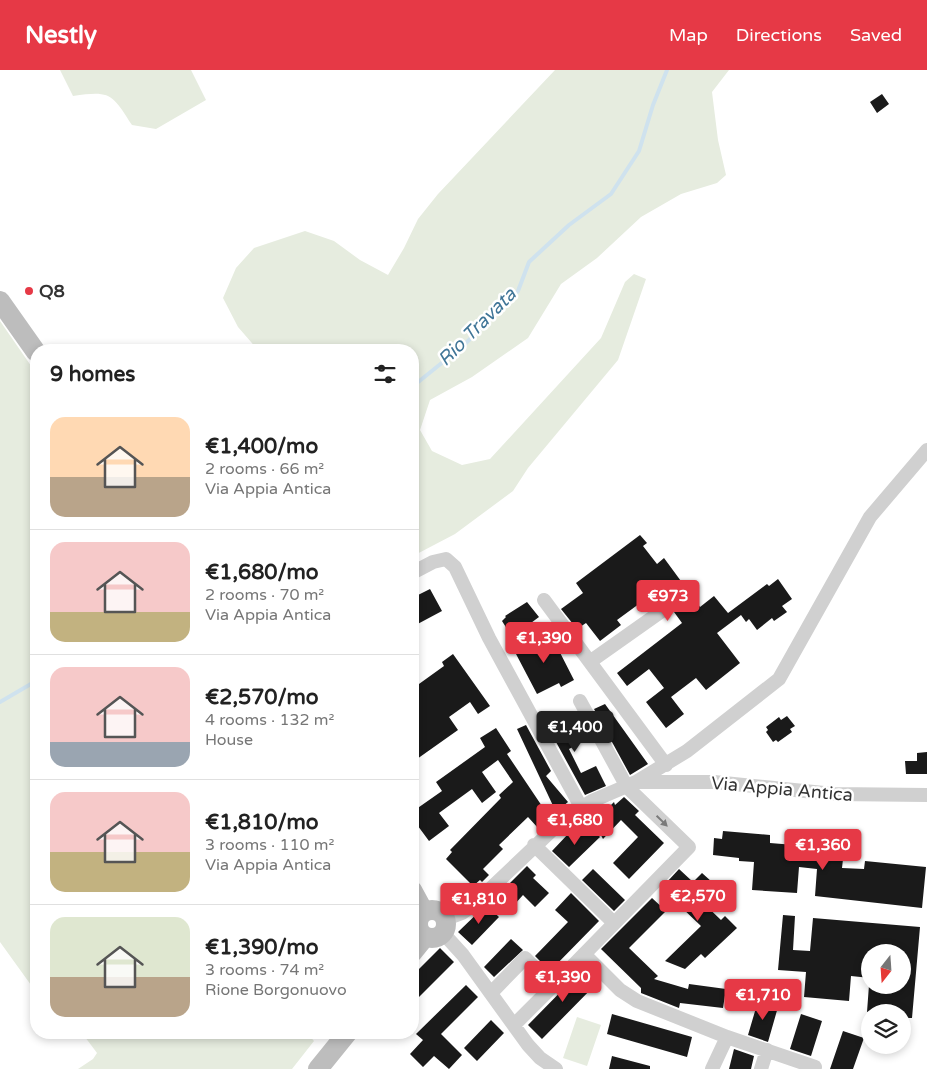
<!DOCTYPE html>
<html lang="en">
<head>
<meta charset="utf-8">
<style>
  :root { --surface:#fff; --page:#f2f2f2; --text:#222; --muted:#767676; --line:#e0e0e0; --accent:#e63946 }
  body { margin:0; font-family:"Varela Round",sans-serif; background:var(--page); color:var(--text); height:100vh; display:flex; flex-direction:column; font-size:19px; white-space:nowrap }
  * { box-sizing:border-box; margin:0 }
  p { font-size:16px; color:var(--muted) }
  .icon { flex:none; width:28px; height:28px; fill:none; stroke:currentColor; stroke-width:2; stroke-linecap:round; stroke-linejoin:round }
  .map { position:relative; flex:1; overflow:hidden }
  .details { position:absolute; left:30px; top:274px; width:389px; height:695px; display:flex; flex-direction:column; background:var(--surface); border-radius:20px; box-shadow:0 2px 8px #0003 }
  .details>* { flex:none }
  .needle { width:32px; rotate:197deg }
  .controls { position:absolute; left:861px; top:874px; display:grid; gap:10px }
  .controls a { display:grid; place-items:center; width:50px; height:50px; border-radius:50%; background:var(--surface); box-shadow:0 2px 8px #0003; font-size:25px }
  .price { position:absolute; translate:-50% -42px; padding:0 11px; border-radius:5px; background:var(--accent); color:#fff; font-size:16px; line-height:32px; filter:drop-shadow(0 1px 2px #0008) }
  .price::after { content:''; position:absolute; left:50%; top:30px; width:15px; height:11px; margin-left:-8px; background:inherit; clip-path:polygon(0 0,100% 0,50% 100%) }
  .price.selected { background:#222; color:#fff }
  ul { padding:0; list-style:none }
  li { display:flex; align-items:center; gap:15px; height:125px; padding:0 20px }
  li+li { border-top:1px solid var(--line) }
  li span { display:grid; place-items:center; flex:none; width:140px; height:100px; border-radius:15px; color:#555 }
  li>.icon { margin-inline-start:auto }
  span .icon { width:60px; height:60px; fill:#fffc; stroke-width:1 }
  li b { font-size:21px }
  h2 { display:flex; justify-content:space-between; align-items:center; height:60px; padding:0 20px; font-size:21px }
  header { display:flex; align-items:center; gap:30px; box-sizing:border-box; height:70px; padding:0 25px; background:var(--accent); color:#fff }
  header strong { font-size:24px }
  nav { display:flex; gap:28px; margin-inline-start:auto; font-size:18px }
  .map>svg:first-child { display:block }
  .green { fill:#e6ecdf }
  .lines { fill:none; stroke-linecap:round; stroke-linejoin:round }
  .stream { stroke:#cfe2ee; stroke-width:4 }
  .building { fill:#1a1a1a }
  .street { stroke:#d0d0d0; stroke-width:14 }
  .secondary { stroke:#bdbdbd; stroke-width:20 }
  .oneway { fill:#7a7a7a }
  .poi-dot { fill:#e63946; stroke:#fff; stroke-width:2 }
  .labels { text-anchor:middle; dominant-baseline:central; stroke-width:5; stroke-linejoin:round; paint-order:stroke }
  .poi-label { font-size:18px; font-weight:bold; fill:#333; stroke:#fff; text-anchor:start }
  .street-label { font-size:18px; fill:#333; stroke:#fff }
  .water-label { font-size:19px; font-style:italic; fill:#3f7597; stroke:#fff }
</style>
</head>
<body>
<header>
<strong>Nestly</strong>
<nav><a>Map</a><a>Directions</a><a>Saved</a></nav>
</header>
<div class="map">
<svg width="927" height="999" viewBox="0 0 927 999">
  <rect width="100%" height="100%" fill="#fff"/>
  <path class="green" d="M 60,0 L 191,0 L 206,30 L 156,59 L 132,55 C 112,24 111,20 73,26 Z
    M 555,0 L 729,0 L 712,22 L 718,70 L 726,105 L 717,113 L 681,124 L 641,147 L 597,188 L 561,214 L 528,268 L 472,307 L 430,330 L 420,360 L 432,381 L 462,395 L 490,389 L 601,268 L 625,212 L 634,204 L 646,209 L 618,290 L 528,398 L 513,421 L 455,464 L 413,486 L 412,280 L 258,280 L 238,257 L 223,228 L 236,198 L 254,178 L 305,161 L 334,171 L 360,190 L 388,205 L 404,178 L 418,149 L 438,124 Z
    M 0,251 L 36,303 L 36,922 L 0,872 Z
    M 577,947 L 601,955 L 587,996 L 563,988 Z
    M 307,963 L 314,971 L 292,999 L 78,999 L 93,989 L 97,983 L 82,963 Z"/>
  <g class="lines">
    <path class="stream" d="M 412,317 L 464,275 L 518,221 L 529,192 L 569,155 L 611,124 L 639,81 L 653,35 L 667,0
      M 0,632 L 36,611"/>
  </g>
  <path class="building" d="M 882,24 L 889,34 L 877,43 L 870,32 Z
    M 640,465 L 647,473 L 643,476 L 657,494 L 664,488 L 700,537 L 714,526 L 728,543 L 767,514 L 769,516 L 778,509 L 792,529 L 782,536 L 787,542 L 774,551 L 772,548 L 757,560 L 749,549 L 746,552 L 741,545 L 717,563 L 740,593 L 706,620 L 696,608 L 671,627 L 684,644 L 666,658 L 646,632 L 664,618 L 649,599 L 627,616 L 617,603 L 682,553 L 674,542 L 673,533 L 664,529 L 658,520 L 617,550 L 621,555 L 600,571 L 586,553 L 577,559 L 561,539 L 583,523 L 576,513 Z
    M 430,519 L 442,541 L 412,557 L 412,528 Z
    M 527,532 L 539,547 L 512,567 L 502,551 L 506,547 L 505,546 Z
    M 550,563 L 574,610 L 561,617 L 559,613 L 537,624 L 516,584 L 522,580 L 520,578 Z
    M 453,584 L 490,636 L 478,644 L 470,632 L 449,647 L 458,660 L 417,689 L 412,682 L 412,619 L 444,596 L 442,592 Z
    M 605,634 L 648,694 L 630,705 L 594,639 Z
    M 569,643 L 584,671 L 569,679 L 581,703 L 596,696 L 606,716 L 585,725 L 550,661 L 554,659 L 551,652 Z
    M 787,646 L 795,656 L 790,659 L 792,662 L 778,672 L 776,670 L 773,672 L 766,662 L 768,660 L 766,657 L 779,647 L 781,650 Z
    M 526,655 L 551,701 L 546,706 L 568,732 L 556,742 L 517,659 Z
    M 496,658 L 511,681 L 507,684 L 550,748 L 538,758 L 528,747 L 499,775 L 503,779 L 483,799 L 489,805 L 482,812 L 480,810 L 473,816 L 446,789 L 452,782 L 450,780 L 501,728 L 499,725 L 513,712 L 498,690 L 482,702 L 496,722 L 482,733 L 472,719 L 439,743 L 449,756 L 429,771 L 412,748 L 412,742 L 442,721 L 436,712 L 485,677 L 480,668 Z
    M 927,682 L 927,704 L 906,704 L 905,691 L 917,691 L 917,683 Z
    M 624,727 L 639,741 L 635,745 L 664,773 L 629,809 L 613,793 L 638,767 L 621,750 L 603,769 L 594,752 L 614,732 L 615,735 Z
    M 590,756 L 600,767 L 569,797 L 552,781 L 569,763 L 576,770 Z
    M 723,761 L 770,765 L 770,773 L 819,777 L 820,770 L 845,772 L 842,798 L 864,799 L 865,791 L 926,797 L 922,838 L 815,826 L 817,799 L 799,797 L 797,823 L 752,820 L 754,792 L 739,791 L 739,788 L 713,785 L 714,768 L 722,769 Z
    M 527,796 L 536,805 L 533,808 L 549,823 L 535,837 L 523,825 L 514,835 L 501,822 Z
    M 593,799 L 625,830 L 614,841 L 582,810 Z
    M 679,799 L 693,812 L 702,803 L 712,812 L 697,827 L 721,850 L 725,846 L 737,858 L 705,888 L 701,884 L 685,899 L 665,891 L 701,856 L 680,836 L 686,830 L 667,812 Z
    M 571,823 L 599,851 L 550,901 L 535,886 L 568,852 L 555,840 Z
    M 652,828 L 666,841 L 629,878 L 658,906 L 654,909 L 688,919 L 689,914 L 726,919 L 723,938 L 680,933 L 679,938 L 641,923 L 641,918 L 601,879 Z
    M 486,835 L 499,847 L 472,875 L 458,862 Z
    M 783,845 L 795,846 L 793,880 L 810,881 L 813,848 L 920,857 L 912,948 L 902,948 L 902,942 L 867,942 L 869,915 L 902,915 L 902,882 L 870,882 L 870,908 L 851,906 L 849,931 L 804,927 L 806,902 L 778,900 Z
    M 511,869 L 523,880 L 494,907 L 484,897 Z
    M 440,878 L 454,892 L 412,934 L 412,906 Z
    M 585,897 L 599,911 L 542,969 L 528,955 Z
    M 466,915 L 478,927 L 441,964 L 462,985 L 449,999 L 434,986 L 423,997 L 410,984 L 423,970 L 416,964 Z
    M 758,931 L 778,937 L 768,972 L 748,965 Z
    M 612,944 L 692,967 L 687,987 L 607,964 Z
    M 801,944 L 822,951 L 811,986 L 790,979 Z
    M 491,950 L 504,963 L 477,991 L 464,978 Z
    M 843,961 L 864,968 L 853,999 L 830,999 Z
    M 734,979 L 754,986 L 751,999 L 729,999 Z
    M 612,986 L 650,996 L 650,999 L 609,999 Z"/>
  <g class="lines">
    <path class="street" d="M 412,503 L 433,492 L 446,489 L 455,497 L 489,568 L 581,737
      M 544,530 L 666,695
      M 591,591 L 666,538
      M 637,712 L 714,712 L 834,724 L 927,725
      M 534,775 L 614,853
      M 446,849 L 462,843 L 472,836 L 566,747 L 592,731 L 636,712 L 687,681 L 779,609 L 870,447 L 927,380
      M 443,863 L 463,885 L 528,975 L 540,988 L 556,999
      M 584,884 L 620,920 L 637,931 L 727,967 L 815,997 L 814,999
      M 553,916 L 689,777 L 627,717 L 580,631
      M 491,923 L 525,888 L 553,916 L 514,955
      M 712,999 L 727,967
      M 761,999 L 767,980"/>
    <path class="secondary" d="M 0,231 L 36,282
      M 412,820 L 424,842
      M418 854a14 14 0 1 1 28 0a14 14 0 1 1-28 0Z
      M 412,883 L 425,867
      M 318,999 L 348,962"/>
  </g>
  <defs><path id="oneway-solid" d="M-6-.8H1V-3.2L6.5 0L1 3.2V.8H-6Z" transform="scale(1.25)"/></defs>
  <use class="oneway" href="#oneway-solid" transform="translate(662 751) rotate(44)"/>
  <circle class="poi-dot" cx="29" cy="221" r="5"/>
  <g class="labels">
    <g class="poi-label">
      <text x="39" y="221">Q8</text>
    </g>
    <g class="street-label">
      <text transform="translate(782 719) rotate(5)">Via Appia Antica</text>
    </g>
    <g class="water-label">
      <text transform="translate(477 257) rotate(-45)">Rio Travata</text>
    </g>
  </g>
</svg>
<div class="controls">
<a><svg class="needle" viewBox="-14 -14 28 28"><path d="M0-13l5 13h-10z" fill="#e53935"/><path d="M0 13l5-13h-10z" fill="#767676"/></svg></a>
<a><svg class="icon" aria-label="layers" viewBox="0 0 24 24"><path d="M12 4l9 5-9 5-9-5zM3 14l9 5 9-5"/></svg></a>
</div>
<b class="price" style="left:668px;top:552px">€973</b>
<b class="price" style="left:544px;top:594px">€1,390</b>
<b class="price selected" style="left:575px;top:683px">€1,400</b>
<b class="price" style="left:575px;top:776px">€1,680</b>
<b class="price" style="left:823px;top:801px">€1,360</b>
<b class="price" style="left:698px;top:852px">€2,570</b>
<b class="price" style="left:479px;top:855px">€1,810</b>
<b class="price" style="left:563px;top:933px">€1,390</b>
<b class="price" style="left:763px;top:951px">€1,710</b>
<section class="details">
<h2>9 homes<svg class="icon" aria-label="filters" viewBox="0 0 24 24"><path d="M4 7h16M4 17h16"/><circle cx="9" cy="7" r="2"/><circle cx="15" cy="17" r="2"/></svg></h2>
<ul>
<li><span style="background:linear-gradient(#ffd9b3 60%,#b9a48a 0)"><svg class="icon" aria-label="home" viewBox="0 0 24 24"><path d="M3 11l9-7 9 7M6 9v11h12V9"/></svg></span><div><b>€1,400/mo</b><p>2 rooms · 66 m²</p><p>Via Appia Antica</p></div></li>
<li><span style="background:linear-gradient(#f6c9c9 70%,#c2b280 0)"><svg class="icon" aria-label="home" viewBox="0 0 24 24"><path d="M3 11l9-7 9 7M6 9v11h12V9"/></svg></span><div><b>€1,680/mo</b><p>2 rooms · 70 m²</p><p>Via Appia Antica</p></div></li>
<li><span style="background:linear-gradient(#f6c9c9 75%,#9aa5b1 0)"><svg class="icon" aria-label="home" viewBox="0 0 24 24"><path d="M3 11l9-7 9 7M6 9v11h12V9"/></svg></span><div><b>€2,570/mo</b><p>4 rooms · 132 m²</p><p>House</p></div></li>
<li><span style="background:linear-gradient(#f6c9c9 60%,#c2b280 0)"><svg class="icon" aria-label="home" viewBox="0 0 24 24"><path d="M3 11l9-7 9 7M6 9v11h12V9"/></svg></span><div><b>€1,810/mo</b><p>3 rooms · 110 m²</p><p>Via Appia Antica</p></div></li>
<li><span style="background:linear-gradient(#dfe7d0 60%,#b9a48a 0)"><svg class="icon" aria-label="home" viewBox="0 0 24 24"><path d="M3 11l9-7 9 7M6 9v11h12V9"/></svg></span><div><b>€1,390/mo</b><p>3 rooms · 74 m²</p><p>Rione Borgonuovo</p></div></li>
</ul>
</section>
</div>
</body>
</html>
